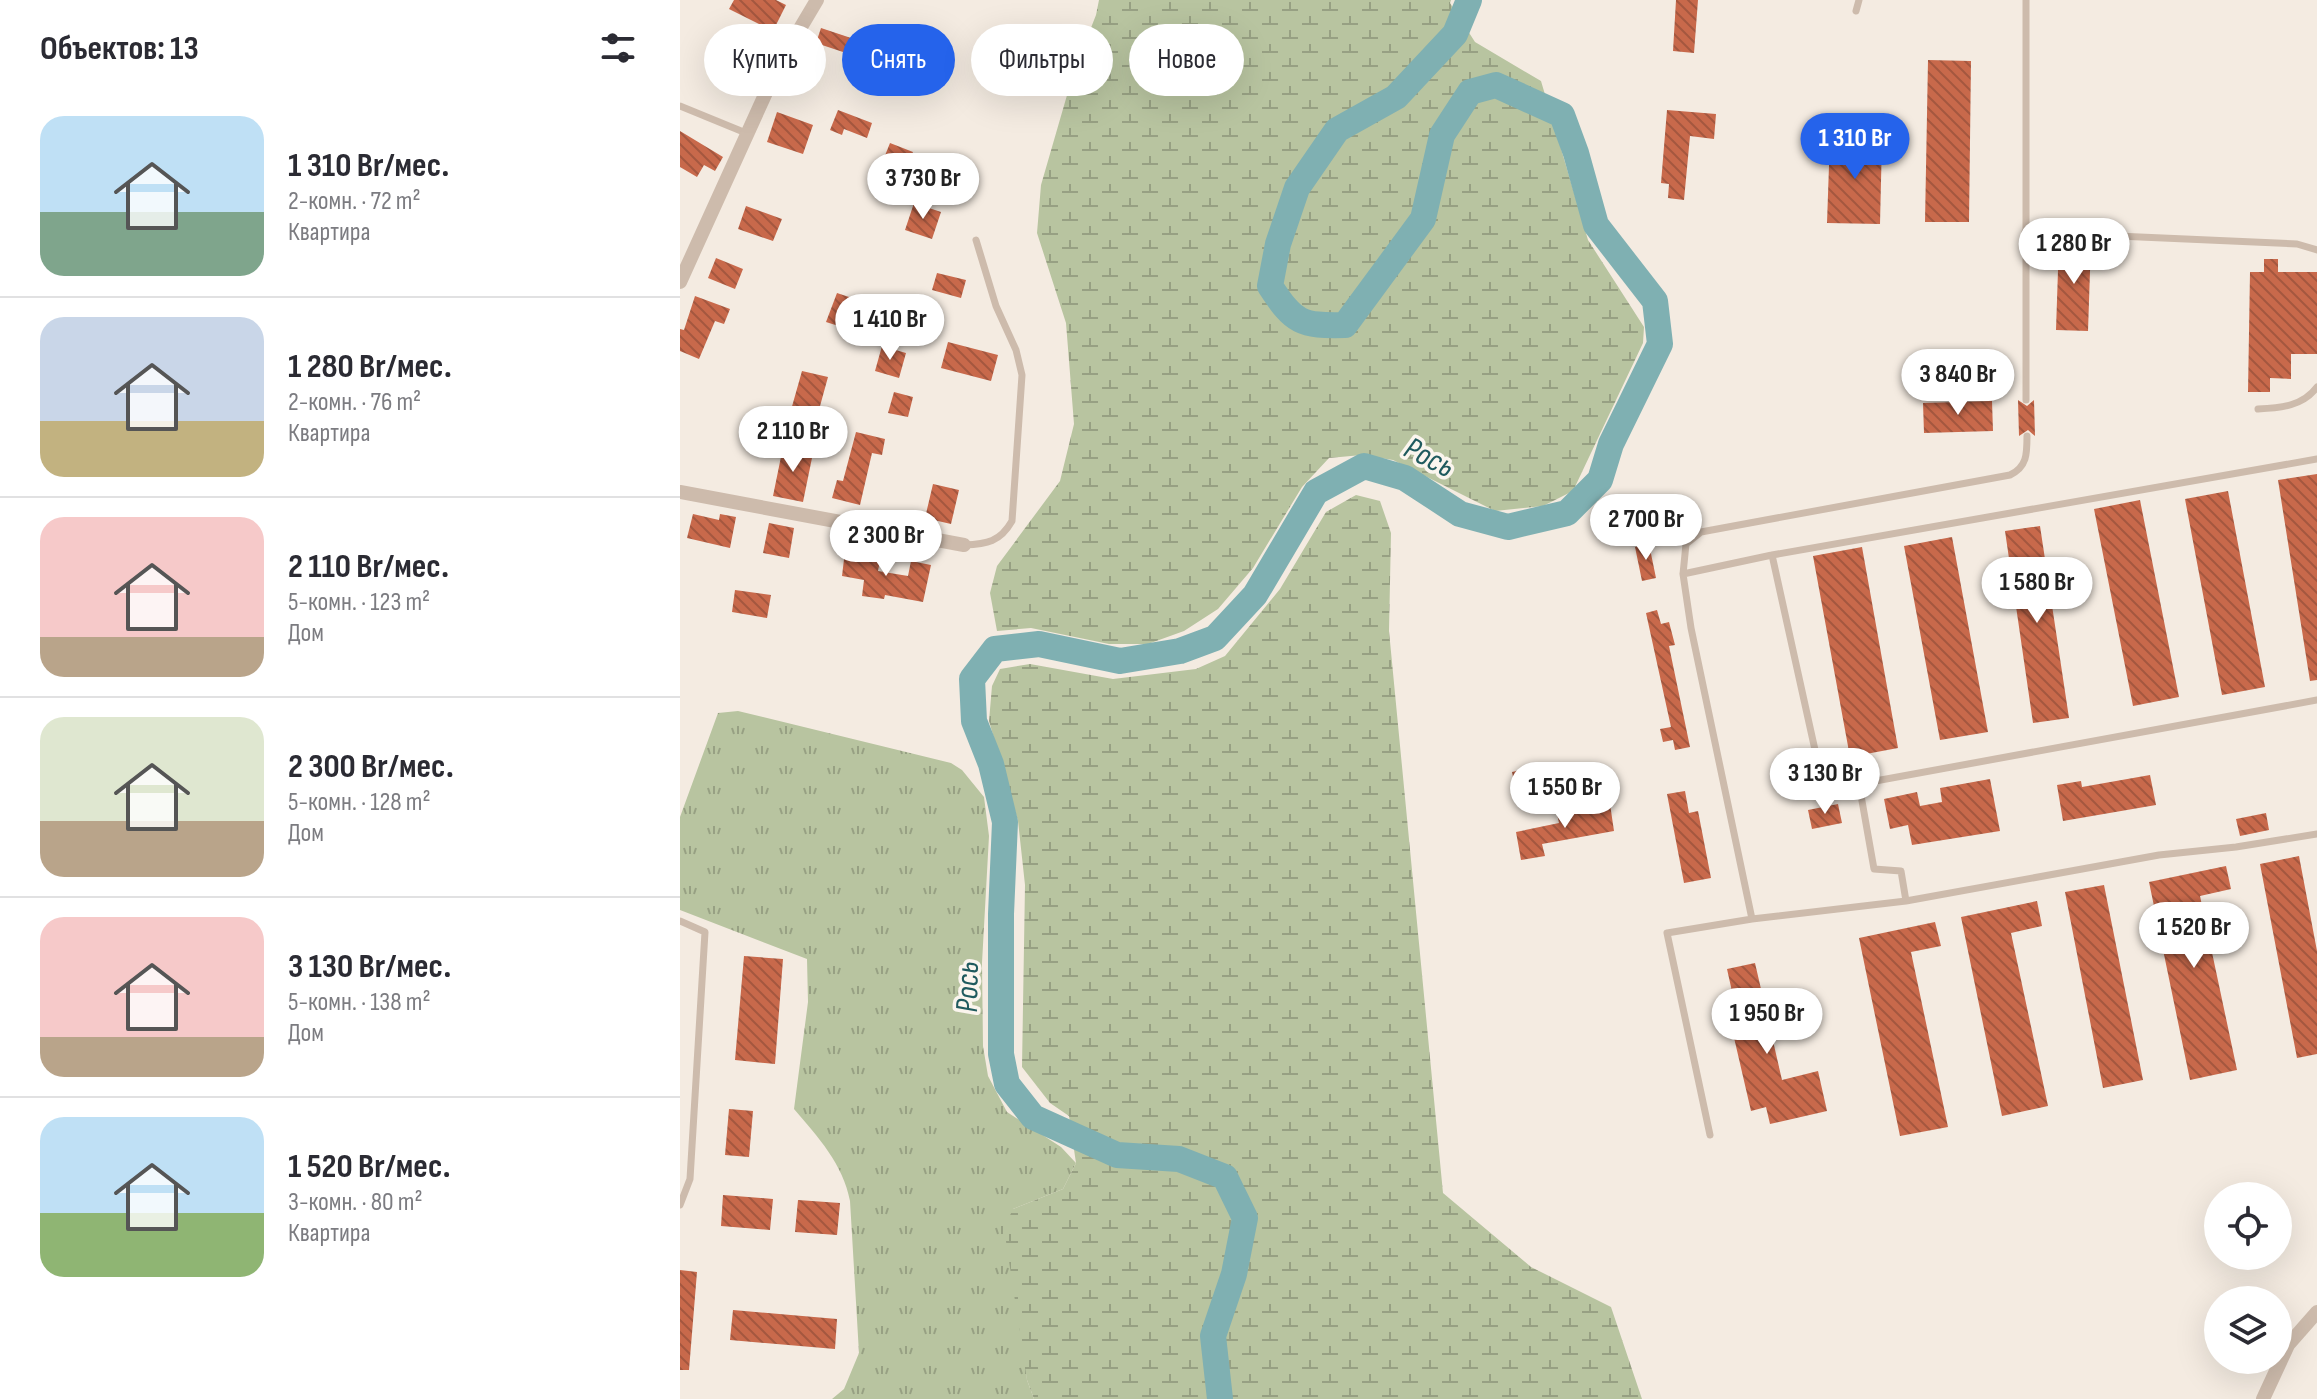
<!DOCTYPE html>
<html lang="ru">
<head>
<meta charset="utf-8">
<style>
  :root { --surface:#fff; --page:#f7f7f7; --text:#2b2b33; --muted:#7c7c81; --line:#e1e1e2; --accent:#2563eb }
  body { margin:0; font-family:"Sofia Sans Condensed",sans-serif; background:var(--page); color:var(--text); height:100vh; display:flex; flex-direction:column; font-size:30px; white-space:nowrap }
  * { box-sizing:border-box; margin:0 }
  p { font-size:26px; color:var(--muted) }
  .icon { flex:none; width:44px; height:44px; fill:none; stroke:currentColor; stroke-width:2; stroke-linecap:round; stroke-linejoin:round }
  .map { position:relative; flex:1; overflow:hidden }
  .details { display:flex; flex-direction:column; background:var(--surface); width:680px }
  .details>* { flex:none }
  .guide { position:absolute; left:24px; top:24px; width:760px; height:72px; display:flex; gap:16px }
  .tools { position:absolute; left:1524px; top:1182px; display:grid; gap:16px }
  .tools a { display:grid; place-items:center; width:88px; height:88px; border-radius:50%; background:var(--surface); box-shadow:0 8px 32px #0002; font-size:40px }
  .price { position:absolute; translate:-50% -68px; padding:0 18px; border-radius:28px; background:#fff; color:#222; font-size:26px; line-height:52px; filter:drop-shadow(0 2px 4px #0008) }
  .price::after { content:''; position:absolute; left:50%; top:48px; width:24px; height:18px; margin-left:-12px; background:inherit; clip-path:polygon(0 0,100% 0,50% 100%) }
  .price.current { background:var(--accent); color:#fff }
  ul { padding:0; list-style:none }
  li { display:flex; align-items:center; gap:24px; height:200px; padding:0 40px }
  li+li { border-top:2px solid var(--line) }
  li span { display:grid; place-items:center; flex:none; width:224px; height:160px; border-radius:24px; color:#555 }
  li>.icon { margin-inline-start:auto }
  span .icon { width:96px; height:96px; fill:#fffc; stroke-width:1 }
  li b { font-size:34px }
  h2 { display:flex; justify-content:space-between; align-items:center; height:96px; padding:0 40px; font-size:34px }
  .pill { padding:0 28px; border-radius:36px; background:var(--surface); box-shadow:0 8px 32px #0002; font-size:28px; line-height:72px }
  .pill.current { background:var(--accent); color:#fff }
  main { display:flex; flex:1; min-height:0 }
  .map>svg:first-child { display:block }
  .grass { fill:url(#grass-tufts) }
  .wetland { fill:url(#wetland-marsh) }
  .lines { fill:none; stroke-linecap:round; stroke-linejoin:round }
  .river { stroke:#7fb0b2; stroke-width:26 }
  .building { fill:url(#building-back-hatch) }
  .lane { stroke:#cdbbac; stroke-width:7 }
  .street { stroke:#cdbbac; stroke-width:14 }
  .labels { text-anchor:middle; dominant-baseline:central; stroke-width:7; stroke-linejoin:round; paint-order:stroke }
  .water-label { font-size:32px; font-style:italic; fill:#1f5a5e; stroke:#fbf5ee }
</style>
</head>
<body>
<main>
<section class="details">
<h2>Объектов: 13<svg class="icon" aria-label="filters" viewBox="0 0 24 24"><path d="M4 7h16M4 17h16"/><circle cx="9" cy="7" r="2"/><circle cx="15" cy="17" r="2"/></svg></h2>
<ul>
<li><span style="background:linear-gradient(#bfe0f5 60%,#7fa58c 0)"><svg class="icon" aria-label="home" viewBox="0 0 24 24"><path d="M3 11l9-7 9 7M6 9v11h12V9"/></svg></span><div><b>1 310 Br/мес.</b><p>2-комн. · 72 m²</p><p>Квартира</p></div></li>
<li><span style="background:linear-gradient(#c9d6e8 65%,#c2b280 0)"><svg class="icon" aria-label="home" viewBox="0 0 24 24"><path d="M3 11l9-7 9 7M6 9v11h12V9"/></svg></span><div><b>1 280 Br/мес.</b><p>2-комн. · 76 m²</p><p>Квартира</p></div></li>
<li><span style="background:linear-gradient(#f6c9c9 75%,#b9a48a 0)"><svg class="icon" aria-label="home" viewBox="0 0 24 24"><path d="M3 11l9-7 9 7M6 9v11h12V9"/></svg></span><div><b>2 110 Br/мес.</b><p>5-комн. · 123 m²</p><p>Дом</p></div></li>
<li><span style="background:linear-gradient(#dfe7d0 65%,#b9a48a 0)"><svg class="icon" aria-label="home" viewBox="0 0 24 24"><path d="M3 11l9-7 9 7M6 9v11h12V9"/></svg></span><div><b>2 300 Br/мес.</b><p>5-комн. · 128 m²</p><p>Дом</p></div></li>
<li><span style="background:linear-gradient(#f6c9c9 75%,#b9a48a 0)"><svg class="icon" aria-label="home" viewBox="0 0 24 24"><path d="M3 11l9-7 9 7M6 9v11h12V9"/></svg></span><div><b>3 130 Br/мес.</b><p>5-комн. · 138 m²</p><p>Дом</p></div></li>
<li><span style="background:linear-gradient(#bfe0f5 60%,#8fb573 0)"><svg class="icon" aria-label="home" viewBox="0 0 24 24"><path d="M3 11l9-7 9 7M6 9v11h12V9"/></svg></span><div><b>1 520 Br/мес.</b><p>3-комн. · 80 m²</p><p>Квартира</p></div></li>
</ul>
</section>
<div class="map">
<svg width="1637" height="1399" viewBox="0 0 1637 1399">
  <defs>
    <pattern id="grass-tufts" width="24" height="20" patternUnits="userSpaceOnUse" patternTransform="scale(2)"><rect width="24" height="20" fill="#b8c4a0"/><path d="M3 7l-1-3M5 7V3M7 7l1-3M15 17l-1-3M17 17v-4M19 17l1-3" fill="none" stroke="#97a083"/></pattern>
    <pattern id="wetland-marsh" width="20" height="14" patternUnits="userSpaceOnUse" patternTransform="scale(2)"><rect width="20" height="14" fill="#b8c4a0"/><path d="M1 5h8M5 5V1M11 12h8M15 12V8" fill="none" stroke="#97a083"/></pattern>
    <pattern id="building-back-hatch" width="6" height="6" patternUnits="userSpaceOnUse" patternTransform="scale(2)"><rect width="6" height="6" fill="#c8694b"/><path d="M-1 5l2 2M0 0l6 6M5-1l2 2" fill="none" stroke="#a4573f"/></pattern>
  </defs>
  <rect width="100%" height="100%" fill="#f4ebe1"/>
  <path class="grass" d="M 58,711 L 271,763 L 282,770 L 304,797 L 309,836 L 302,963 L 303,1046 L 308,1076 L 327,1112 L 381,1147 L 396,1163 L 383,1189 L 333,1209 L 347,1380 L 354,1399 L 152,1399 L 164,1389 L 179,1353 L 170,1201 C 163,1164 138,1137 114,1109 L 128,1002 L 127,959 L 0,910 L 0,817 L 38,713 Z"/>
  <path class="wetland" d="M 419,0 L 771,0 L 770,3 L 795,42 L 861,81 L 908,240 L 964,327 L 963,343 L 893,491 L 863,506 L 815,511 L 713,460 L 682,455 L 649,458 L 622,487 L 573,568 L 538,609 L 504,631 L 468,644 L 429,644 L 351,628 L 317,631 L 310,593 L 317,566 L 380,481 L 394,424 L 386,323 L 357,233 L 361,185 L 394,71 L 416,15 Z
    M 676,495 L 700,501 L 711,533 L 709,631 L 763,1193 L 851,1267 L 931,1307 L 962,1399 L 354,1399 L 347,1380 L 324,1228 L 333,1209 L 383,1189 L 396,1163 L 389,1116 L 370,1103 L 342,1067 L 345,885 L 338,821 L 309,721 L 312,686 L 320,669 L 350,664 L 433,679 L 516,669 L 545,656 L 600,589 L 646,512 Z"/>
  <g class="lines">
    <path class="river" d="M 540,1399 L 533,1336 L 554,1274 L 565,1218 L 545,1177 L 499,1159 L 437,1155 L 353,1117 L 327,1084 L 321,1054 L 321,914 L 325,822 L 311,764 L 294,721 L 292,679 L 315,649 L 359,644 L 440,661 L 500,651 L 535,638 L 575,595 L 636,492 L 684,466 L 725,478 L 780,514 L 828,527 L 887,513 L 920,480 L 931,444 L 980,344 L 975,301 L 916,225 L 896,153 L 882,115 L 816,85 L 790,92 L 762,135 L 743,219 L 665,325 C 621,326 614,323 590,286 L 598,244 L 617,188 L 657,130 L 716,97 L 775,34 L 789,0"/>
  </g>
  <path class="building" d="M 54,0 L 96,0 L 106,5 L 93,31 L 49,9 Z
    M 996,0 L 1018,0 L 1014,53 L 993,51 Z
    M 141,28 L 174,39 L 169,54 L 136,43 Z
    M 77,42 L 94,50 L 79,79 L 62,71 Z
    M 1248,60 L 1291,61 L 1289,222 L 1245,222 Z
    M 158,110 L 192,123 L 187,138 L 164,129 L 162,135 L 150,130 Z
    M 987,110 L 1036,114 L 1034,139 L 1010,136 L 1004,200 L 988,198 L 989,184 L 981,183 Z
    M 97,112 L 133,125 L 123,154 L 87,142 Z
    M 0,131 L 43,157 L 35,171 L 24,165 L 17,177 L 0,167 Z
    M 1150,137 L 1202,139 L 1200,224 L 1147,223 Z
    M 210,143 L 233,152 L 223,178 L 200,168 Z
    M 234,203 L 261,212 L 252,239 L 225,230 Z
    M 66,206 L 102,219 L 93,241 L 58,229 Z
    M 1379,241 L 1411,242 L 1408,331 L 1376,330 Z
    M 36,258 L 63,269 L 55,289 L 28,278 Z
    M 1584,259 L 1598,259 L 1598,272 L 1637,272 L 1637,354 L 1611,354 L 1611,379 L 1590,378 L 1590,392 L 1568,392 L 1570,272 L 1584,272 Z
    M 257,273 L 286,280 L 281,298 L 252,290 Z
    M 157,293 L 181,301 L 171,330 L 146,322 Z
    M 15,296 L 50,309 L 44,324 L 35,321 L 19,359 L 0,351 L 0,329 L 4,330 Z
    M 268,342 L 318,355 L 311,381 L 261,368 Z
    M 202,346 L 226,353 L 219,378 L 195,371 Z
    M 122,371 L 148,377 L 137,417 L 111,410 Z
    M 214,392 L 233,397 L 228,417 L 208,413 Z
    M 1338,400 L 1347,406 L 1354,400 L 1355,436 L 1348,430 L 1339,436 Z
    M 1312,401 L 1313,431 L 1244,433 L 1243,403 Z
    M 176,432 L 205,439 L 202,455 L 192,453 L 180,505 L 152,498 L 157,480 L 163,481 Z
    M 103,447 L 133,453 L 123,502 L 93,496 Z
    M 1637,474 L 1637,680 L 1630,681 L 1598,480 Z
    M 253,484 L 279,490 L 271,524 L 245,518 Z
    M 1548,491 L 1585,687 L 1542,695 L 1505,499 Z
    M 1460,500 L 1499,697 L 1453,706 L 1414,509 Z
    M 13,514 L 39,520 L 40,514 L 56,517 L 50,548 L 7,538 Z
    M 89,523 L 114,528 L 109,558 L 83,553 Z
    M 1360,526 L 1389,718 L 1353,723 L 1325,531 Z
    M 1272,537 L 1308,732 L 1260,740 L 1224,546 Z
    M 969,544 L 976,578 L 962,581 L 955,547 Z
    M 1182,547 L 1218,748 L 1170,757 L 1133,556 Z
    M 165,551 L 201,556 L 198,571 L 228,576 L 231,561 L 251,565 L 243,602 L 205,595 L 204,599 L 182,596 L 184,580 L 162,576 Z
    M 55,590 L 91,595 L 87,618 L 52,612 Z
    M 977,610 L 981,624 L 989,622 L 995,645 L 989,646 L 1010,747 L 995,750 L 993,740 L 983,742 L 980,729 L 991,727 L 966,613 Z
    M 853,767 L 857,788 L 836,792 L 832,772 Z
    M 1470,775 L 1476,805 L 1383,821 L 1377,785 L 1401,781 L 1402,787 Z
    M 1310,779 L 1320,831 L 1232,845 L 1228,825 L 1210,829 L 1204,799 L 1237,792 L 1240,806 L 1262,802 L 1260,788 Z
    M 1005,791 L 1009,813 L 1018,811 L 1031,878 L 1004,883 L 987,794 Z
    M 930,804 L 934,831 L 862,844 L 865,856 L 841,860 L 836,832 L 879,823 L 877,814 Z
    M 1158,804 L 1162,823 L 1132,829 L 1128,810 Z
    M 1586,813 L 1589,830 L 1560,836 L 1556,819 Z
    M 1619,856 L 1637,951 L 1637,1054 L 1617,1058 L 1580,864 Z
    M 1546,866 L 1551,889 L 1520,896 L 1557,1070 L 1510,1080 L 1469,882 Z
    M 1424,885 L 1463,1080 L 1423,1088 L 1385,892 Z
    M 1357,901 L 1362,926 L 1331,933 L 1368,1106 L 1322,1116 L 1281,917 Z
    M 1255,922 L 1261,946 L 1231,952 L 1268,1127 L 1220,1136 L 1179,938 Z
    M 64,956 L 103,959 L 95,1064 L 55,1060 Z
    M 1075,963 L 1102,1080 L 1138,1071 L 1147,1111 L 1090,1124 L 1086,1107 L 1071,1111 L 1049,1016 L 1057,1014 L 1047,969 Z
    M 49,1109 L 73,1111 L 69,1157 L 45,1155 Z
    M 43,1195 L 93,1199 L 90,1230 L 41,1226 Z
    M 118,1200 L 160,1203 L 157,1235 L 115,1232 Z
    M 0,1270 L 17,1272 L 9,1370 L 0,1370 Z
    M 53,1310 L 157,1319 L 155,1349 L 50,1340 Z"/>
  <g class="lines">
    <path class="lane" d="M 1176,11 L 1179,0
      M 0,106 L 66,133
      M 1345,232 L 1617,244 L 1637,250
      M 1346,400 L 1346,0
      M 1578,409 C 1601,408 1623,406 1637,387
      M 284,545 C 307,544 320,542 332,521 L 342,375 L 336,350 L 316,306 L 296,240
      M 1092,555 L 1139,768 L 1179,784
      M 1003,574 L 1092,555 L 1637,459
      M 1226,901 L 1221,871 L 1194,869 L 1179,784 L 1637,700
      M 1072,919 L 1011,628 L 1003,574 L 1006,544 L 1021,532 L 1330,475 C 1347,467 1347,454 1347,436
      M 0,921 L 25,932 L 10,1179 L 0,1205
      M 1030,1135 L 987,933 L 1072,919 L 1226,901 L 1479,855 L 1556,847 L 1637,834"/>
    <path class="street" d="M 0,282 L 99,64 L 137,0
      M 0,492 L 284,545
      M 1583,1399 L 1608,1345 L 1637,1312"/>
  </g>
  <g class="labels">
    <g class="water-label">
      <text transform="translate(749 458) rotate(27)">Рось</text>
      <text transform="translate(288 987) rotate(-89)">Рось</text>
    </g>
  </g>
</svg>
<div class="tools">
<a><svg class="icon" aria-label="locate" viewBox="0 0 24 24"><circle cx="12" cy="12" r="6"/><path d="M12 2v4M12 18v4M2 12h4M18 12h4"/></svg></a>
<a><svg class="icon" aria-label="layers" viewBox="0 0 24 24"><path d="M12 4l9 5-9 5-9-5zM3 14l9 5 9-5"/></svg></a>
</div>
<b class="price current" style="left:1175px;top:181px">1 310 Br</b>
<b class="price" style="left:243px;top:221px">3 730 Br</b>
<b class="price" style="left:1394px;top:286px">1 280 Br</b>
<b class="price" style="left:210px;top:362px">1 410 Br</b>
<b class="price" style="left:1278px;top:417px">3 840 Br</b>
<b class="price" style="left:113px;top:474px">2 110 Br</b>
<b class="price" style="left:966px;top:562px">2 700 Br</b>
<b class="price" style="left:206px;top:578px">2 300 Br</b>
<b class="price" style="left:1357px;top:625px">1 580 Br</b>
<b class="price" style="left:1145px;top:816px">3 130 Br</b>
<b class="price" style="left:885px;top:830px">1 550 Br</b>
<b class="price" style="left:1514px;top:970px">1 520 Br</b>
<b class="price" style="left:1087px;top:1056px">1 950 Br</b>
<div class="guide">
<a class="pill">Купить</a>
<a class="pill current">Снять</a>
<a class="pill">Фильтры</a>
<a class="pill">Новое</a>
</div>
</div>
</main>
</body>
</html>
